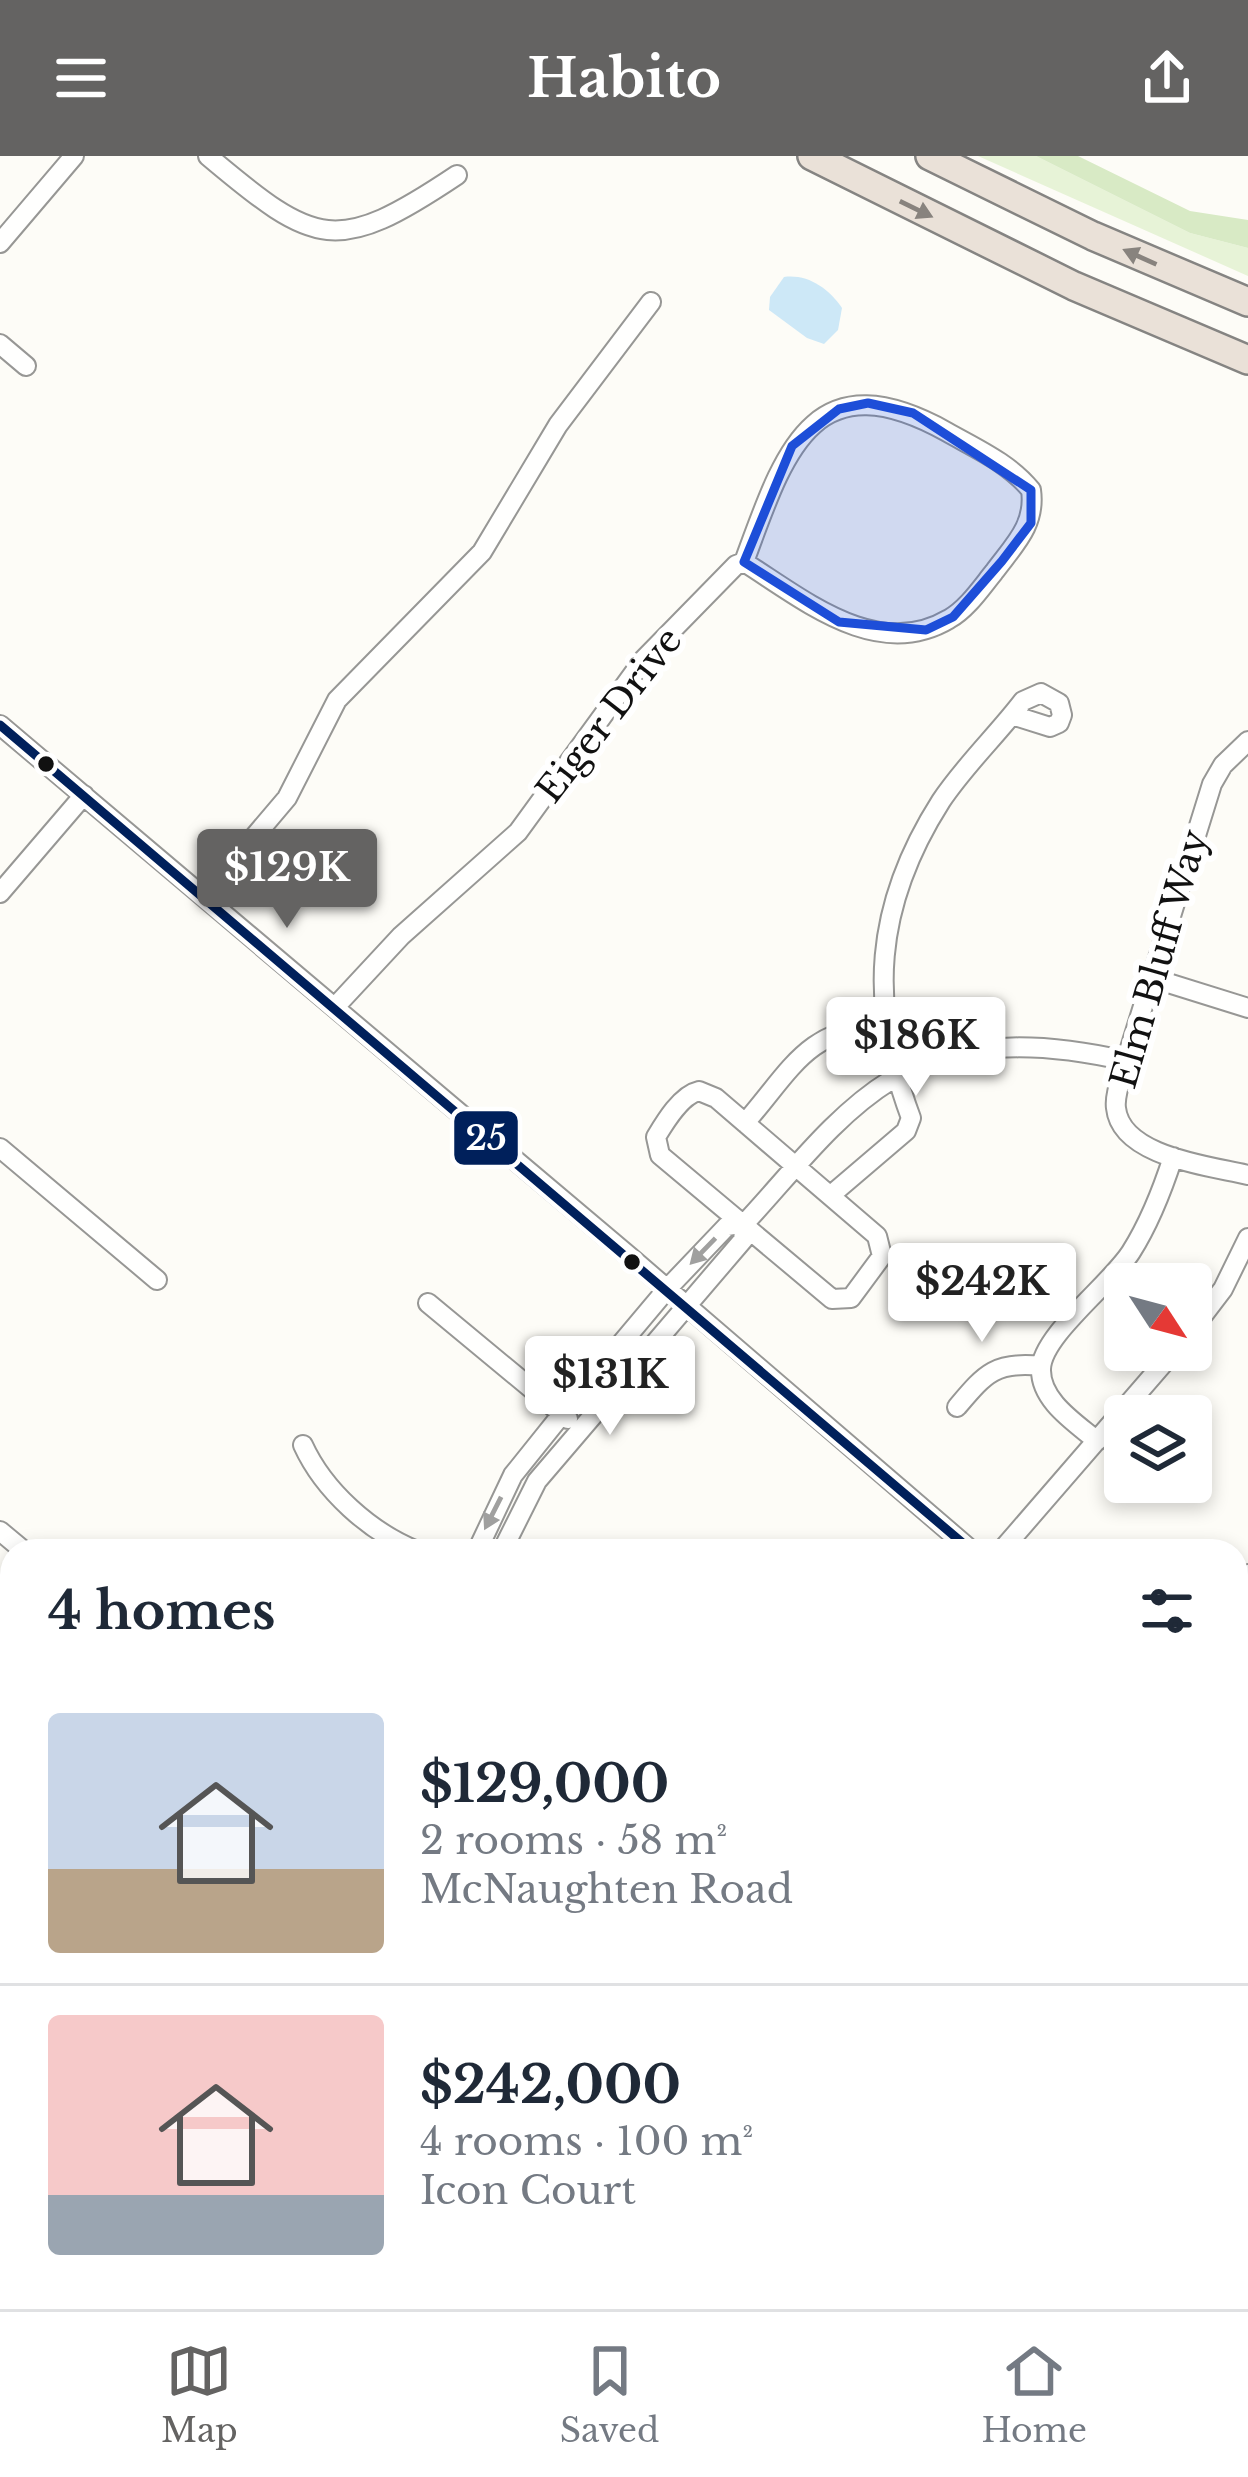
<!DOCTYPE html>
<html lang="en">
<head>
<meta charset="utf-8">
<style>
  :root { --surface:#fff; --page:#f6f6f7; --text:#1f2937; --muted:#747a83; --line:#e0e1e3; --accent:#646362 }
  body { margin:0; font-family:"Libre Baskerville",serif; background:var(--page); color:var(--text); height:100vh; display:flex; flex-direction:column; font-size:45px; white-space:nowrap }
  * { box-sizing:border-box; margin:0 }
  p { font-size:39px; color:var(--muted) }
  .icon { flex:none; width:66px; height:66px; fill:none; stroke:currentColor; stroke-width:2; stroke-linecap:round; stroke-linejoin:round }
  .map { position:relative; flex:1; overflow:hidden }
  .drawer { position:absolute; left:0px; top:1383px; width:1248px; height:771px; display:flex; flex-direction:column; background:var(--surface); border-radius:36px 36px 0 0; box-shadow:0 6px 18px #0003 }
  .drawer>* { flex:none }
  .needle { width:78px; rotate:126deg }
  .controls { position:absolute; left:1104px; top:1107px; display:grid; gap:24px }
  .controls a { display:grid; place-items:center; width:108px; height:108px; border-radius:12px; background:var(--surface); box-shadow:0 6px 18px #0003; font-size:60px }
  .price { position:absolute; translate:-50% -102px; padding:0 27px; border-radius:12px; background:#fff; color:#222; font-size:39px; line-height:78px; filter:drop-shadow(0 3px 6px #0008) }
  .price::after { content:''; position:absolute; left:50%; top:72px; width:36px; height:27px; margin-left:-18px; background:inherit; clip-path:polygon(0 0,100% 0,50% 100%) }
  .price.current { background:var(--accent); color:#fff }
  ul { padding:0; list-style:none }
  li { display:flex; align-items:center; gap:36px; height:300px; padding:0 48px }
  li+li { border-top:3px solid var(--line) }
  li span { display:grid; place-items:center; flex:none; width:336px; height:240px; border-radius:12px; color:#555 }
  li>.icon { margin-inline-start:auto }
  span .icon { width:144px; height:144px; fill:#fffc; stroke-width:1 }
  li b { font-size:51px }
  h2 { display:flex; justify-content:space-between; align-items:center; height:144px; padding:0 48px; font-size:51px }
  header { display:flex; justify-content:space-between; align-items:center; height:156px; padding:0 48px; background:var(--accent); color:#fff; font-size:54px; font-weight:700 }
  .tabs { display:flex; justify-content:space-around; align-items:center; height:168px; border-top:3px solid var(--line); background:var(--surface); font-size:33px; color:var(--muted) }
  .tabs a { display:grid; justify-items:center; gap:6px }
  .tabs .current { color:var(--accent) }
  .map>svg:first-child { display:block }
  .green { fill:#e7f3d7 }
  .forest { fill:#d8eac5 }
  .water { fill:#cde8f7 }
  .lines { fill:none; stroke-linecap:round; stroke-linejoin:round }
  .minor-casing { stroke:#979795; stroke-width:22 }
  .highway-casing { stroke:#858482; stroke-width:32 }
  .minor { stroke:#fffffe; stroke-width:18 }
  .highway { stroke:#eae1d8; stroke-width:27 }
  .bus-1-casing { stroke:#fff; stroke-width:18 }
  .bus-1 { stroke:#00205b; stroke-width:9 }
  .oneway { fill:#88837e }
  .oneway2 { fill:#a0a09f }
  .marked { fill:#1d4ed8; fill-opacity:0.2; stroke:#1d4ed8; stroke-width:9; stroke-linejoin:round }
  .bus-dot { fill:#111; stroke:#fff; stroke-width:4.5 }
  .labels { text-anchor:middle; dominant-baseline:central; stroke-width:12; stroke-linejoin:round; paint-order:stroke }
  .street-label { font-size:36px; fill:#111; stroke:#fff }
  .line-badge { stroke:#fff; stroke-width:4.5 }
  .badge-label { font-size:33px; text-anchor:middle; font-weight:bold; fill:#fff }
</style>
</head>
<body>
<header><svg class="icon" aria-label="menu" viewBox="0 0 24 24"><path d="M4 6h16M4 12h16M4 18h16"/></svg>Habito<svg class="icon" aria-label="share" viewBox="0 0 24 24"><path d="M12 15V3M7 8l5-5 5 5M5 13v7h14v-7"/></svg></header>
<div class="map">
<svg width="1248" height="2153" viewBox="0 0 1248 2153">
  <rect width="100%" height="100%" fill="#fdfcf7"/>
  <path class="green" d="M 978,0 L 1036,0 L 1190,77 L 1248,92 L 1248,120 Z"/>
  <path class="forest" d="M 1036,0 L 1078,0 L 1190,55 L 1248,64 L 1248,92 L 1190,77 Z"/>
  <path class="water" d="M 784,121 C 808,118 828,132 842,152 L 838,174 L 824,188 L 807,182 L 769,154 L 770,141 Z"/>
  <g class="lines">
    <g class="minor-casing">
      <path id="minor" d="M 208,0 C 316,91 336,100 457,19
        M 0,87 L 74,0
        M 0,188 L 26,210
        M 0,569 L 630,1101 L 972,1395
        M 1248,585 L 1223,609 L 1212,628 L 1126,905 C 1123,918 1114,938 1116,952 C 1121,1001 1211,1010 1248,1019
        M 0,737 L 84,639
        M 204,740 L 287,642 L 337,544 L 482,396 L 558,269 L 651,146
        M 1152,822 L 1248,852
        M 335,851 L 401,780 L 518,676 L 644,503 L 736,409 L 744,406 C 784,297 812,201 947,276 C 977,293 1009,307 1031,334 C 1036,369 1014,389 994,416 C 981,432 967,453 949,463 C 877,506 803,443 744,406
        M 699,935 L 716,942 L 877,1080 L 882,1100 L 851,1142 L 832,1143 L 660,999 L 656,981 C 665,966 681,939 699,935 Z
        M 745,967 C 792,913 806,874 883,868
        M 0,992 L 157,1124
        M 831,1039 L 906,975 L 911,962 C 868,847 874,750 941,645 C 965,609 997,579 1023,545 L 1041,537 L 1059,547 L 1062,559 L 1059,567 L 1050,571 L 1012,559
        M 428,1147 L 568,1263
        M 1191,1175 L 1223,1133 L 1248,1082
        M 957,1251 C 985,1218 995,1205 1041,1210
        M 1097,1285 C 1076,1267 1040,1245 1041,1213 C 1042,1179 1110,1129 1131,1096 C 1150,1066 1162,1035 1173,1001
        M 303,1289 C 324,1335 370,1376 417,1395
        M 0,1375 L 24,1395
        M 477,1395 L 513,1319 L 562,1258 L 667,1133 L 727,1070 L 745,1067
        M 502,1395 L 537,1325 L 743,1084 L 745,1067 C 790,1019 834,959 891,924 C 964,881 1047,887 1126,905
        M 1001,1395 L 1175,1194
        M 1236,1505 L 1245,1477 L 1248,1418
        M 1236,1619 L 1248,1629
        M 0,1652 L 12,1637
        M 1236,1863 L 1248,1841
        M 0,1983 L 12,1969
        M 0,2008 L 12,2019
        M 0,2146 L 12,2121
        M 551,2153 L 574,2146 L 627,2153
        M 802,2153 L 811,2142"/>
    </g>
    <g class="highway-casing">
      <path id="highway" d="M 812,0 L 1074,130 L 1248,204
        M 930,0 L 1093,80 L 1248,146"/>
    </g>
    <use href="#minor" class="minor"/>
    <use href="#highway" class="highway"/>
    <g class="bus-1-casing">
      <path id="bus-1" d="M 0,569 L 972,1395"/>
    </g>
    <use href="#bus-1" class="bus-1"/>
  </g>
  <defs><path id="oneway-solid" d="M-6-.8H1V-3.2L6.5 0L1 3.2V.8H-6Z" transform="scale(3)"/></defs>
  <g class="oneway">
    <use href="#oneway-solid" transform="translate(916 53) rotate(26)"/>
    <use href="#oneway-solid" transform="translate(1140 101) rotate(-156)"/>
  </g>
  <g class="oneway2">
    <use href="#oneway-solid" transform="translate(703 1095) rotate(134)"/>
    <use href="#oneway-solid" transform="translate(493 1357) rotate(117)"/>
  </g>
  <path class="marked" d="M 868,247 L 913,257 L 1031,334 L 1031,367 L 1002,405 L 953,461 L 926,474 L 839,466 L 744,406 L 792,290 L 839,253 Z"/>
  <g class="bus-dot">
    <circle cx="46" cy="608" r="10"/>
    <circle cx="632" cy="1106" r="10"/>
  </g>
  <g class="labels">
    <g class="street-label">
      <text transform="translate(609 559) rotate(-52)">Eiger Drive</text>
      <text transform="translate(1159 803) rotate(-74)">Elm Bluff Way</text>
    </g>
  </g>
  <rect class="line-badge" x="452" y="953" width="68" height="58" rx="12" fill="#00205b"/>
  <g class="badge-label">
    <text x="486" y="994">25</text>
  </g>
</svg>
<div class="controls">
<a><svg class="needle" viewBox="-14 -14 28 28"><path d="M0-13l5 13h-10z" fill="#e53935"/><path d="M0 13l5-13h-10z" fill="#747a83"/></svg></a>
<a><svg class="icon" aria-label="layers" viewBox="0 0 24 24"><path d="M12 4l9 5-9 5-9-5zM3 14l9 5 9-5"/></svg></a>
</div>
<b class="price current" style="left:287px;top:775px">$129K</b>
<b class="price" style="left:916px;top:943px">$186K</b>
<b class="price" style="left:982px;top:1189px">$242K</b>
<b class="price" style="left:610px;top:1282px">$131K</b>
<section class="drawer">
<h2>4 homes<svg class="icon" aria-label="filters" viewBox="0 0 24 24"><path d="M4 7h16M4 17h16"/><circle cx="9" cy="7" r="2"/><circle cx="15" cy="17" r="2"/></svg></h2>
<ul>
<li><span style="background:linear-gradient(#c9d6e8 65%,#b9a48a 0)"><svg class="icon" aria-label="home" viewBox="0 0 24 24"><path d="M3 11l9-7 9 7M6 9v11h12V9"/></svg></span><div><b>$129,000</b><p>2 rooms · 58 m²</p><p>McNaughten Road</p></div></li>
<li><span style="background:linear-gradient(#f6c9c9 75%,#9aa5b1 0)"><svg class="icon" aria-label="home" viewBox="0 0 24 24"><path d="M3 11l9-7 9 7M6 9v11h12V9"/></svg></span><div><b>$242,000</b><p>4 rooms · 100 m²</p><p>Icon Court</p></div></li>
</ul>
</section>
</div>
<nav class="tabs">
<a class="current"><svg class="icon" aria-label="map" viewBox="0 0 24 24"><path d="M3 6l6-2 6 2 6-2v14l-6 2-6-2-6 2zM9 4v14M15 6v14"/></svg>Map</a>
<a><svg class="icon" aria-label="saved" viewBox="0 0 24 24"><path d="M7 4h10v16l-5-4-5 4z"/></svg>Saved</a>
<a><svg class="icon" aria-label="home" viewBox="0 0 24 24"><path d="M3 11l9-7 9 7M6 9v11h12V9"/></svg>Home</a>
</nav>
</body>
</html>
